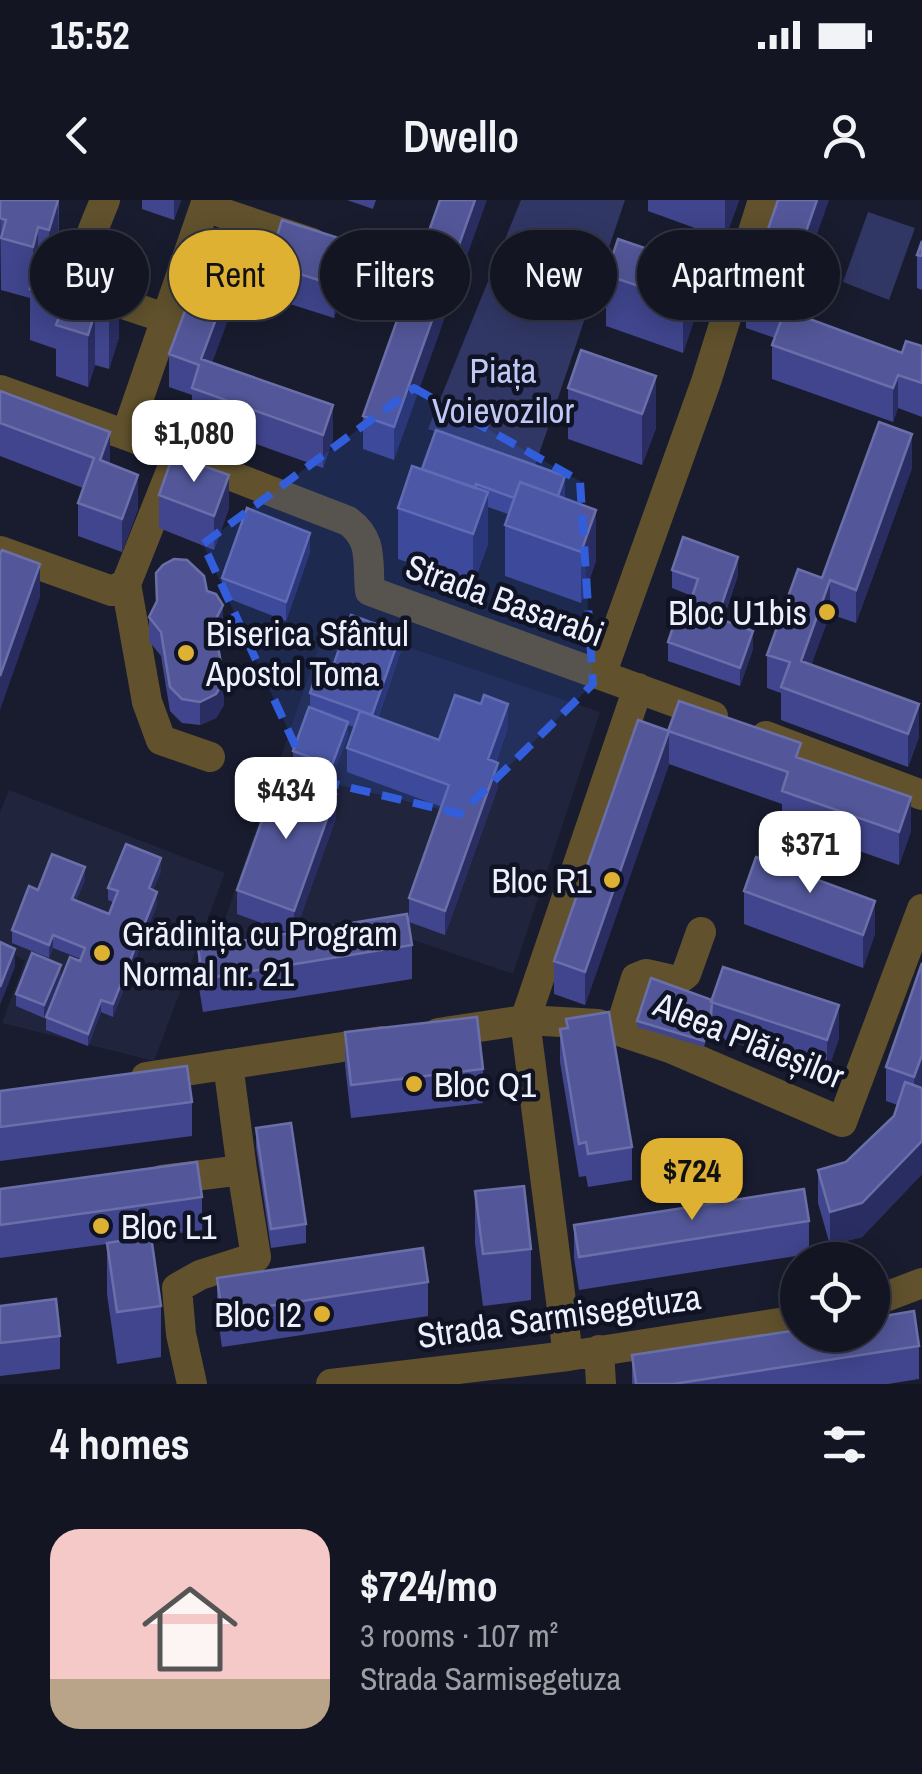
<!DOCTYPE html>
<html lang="en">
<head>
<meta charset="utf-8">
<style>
  :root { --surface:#131522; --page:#1c1e2a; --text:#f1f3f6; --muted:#9d9fa5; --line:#323440; --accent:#deb133 }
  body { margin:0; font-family:"Archivo Narrow",sans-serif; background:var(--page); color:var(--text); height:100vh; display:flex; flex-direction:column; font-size:38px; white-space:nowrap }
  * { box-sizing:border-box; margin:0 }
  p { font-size:32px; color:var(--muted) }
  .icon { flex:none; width:55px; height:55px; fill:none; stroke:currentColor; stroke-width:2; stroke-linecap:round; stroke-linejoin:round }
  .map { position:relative; height:1184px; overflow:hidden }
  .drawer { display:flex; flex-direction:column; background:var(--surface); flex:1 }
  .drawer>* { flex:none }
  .hud { position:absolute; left:30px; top:30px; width:862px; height:90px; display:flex; gap:20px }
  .controls { position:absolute; left:780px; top:1042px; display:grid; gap:20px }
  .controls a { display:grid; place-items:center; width:110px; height:110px; border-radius:50%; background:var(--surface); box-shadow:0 5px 25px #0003,0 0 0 2px var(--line); font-size:50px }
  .price { position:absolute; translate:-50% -85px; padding:0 22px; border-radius:20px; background:#fff; color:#222; font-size:32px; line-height:65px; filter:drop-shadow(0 2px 5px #0008) }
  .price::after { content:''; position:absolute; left:50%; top:60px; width:30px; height:22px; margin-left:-15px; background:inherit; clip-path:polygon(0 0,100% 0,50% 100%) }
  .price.selected { background:var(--accent); color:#111 }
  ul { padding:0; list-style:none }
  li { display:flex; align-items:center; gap:30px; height:250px; padding:0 50px }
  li+li { border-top:2px solid var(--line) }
  li span { display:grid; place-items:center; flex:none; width:280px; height:200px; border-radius:30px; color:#555 }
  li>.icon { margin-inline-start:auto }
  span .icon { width:120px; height:120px; fill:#fffc; stroke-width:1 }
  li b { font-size:42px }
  h2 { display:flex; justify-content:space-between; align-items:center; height:120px; padding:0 50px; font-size:42px }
  .pill { padding:0 35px; border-radius:45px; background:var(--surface); box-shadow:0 5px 25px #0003,0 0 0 2px var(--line); font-size:35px; line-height:90px }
  .pill.selected { background:var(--accent); color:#111 }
  .status { display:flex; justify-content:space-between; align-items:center; height:70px; padding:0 50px; background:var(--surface); direction:ltr }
  .status svg { height:28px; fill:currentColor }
  header { display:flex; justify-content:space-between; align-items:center; height:130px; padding:0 50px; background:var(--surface); font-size:45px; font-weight:600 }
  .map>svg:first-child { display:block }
  .built { fill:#20243d }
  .green { fill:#313764 }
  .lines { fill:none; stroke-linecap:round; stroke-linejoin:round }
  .minor { stroke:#61522d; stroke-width:30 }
  .wall { fill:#40458d }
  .shaded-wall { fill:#292d62 }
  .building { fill:#535799; stroke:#6b6fa9; stroke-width:2.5 }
  .marked { fill:#325edc; fill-opacity:0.2; stroke:#325edc; stroke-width:8; stroke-dasharray:20 12; stroke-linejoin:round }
  .poi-dot { fill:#deb133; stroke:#101324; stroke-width:4 }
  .labels { text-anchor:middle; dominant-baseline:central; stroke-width:9; stroke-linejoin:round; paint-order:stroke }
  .park-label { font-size:35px; fill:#c0c9f5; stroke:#101324 }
  .street-label { font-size:35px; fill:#edf0fd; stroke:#101324 }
  .poi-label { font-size:35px; fill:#edf0fd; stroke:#101324; text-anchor:start }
</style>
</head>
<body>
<div class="status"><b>15:52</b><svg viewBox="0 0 49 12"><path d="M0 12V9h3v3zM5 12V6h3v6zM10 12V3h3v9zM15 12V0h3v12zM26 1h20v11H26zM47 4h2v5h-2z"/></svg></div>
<header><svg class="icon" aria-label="back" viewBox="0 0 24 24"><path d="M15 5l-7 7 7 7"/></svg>Dwello<svg class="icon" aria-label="person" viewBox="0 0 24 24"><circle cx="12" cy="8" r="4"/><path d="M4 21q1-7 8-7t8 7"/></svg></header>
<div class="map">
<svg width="922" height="1184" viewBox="0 0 922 1184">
  <rect width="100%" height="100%" fill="#191c2e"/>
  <path class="built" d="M 328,420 L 600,512 L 513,774 L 390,732 L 213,754 Z
    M 9,590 L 225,673 L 154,861 L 2,823 L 25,761 L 0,747 L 0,612 Z"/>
  <path class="green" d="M 521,0 L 625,0 L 535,266 L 428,229 Z
    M 868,12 L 915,28 L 889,100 L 843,82 Z"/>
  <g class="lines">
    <path class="minor" d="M 105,0 C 95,28 69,71 96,95 L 165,118
      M 205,7 L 312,43
      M 0,190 L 126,235 L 348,321 C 374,340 367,362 370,391 L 713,516
      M 126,235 L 207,0
      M 0,351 L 112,391 L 126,384 L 173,266
      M 126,384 L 147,502 L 161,540 L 210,557
      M 601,475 L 706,182 L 763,0
      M 766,536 L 922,595
      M 620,829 L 636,778 L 646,774 L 677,781 L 686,774 L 701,732
      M 438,833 L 525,820 L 598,824 L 670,848 L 842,922 L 922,709
      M 146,877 L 382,841
      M 162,980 L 242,970 L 228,864
      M 872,1102 L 922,1083
      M 599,1150 L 601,1184
      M 568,1156 L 525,820 L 638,488
      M 192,1184 L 181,1134 L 177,1088 L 200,1075 L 256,1057 L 242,970
      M 331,1184 L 568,1156 L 798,1120"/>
  </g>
  <path class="wall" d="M 0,0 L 59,0 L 59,43 L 82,73 L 119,86 L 119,137 L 109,169 L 95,165 L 88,187 L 56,176 L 56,149 L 30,140 L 30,98 L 1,90 Z
    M 142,0 L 181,0 L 174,20 L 142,9 Z
    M 347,0 L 376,0 L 373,9 Z
    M 440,0 L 394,260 L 363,249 L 363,216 Z
    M 648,0 L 739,0 L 725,39 L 648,11 Z
    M 778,0 L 790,112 L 902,153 L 922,146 L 922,217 L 898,208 L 893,222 L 772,179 L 772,145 L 775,138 L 746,128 L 746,94 Z
    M 922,41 L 922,90 L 917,88 L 917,55 Z
    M 268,64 L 348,75 L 334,118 L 268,97 Z
    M 695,65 L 695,117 L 683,153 L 606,126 L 606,75 Z
    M 244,77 L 212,162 L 333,239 L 323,268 L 192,221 L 192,195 L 169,187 L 169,154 Z
    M 581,150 L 656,228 L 642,265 L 568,239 L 568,188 Z
    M 0,191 L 110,264 L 138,309 L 122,352 L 78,336 L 78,303 L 83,288 L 0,256 Z
    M 912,268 L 856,423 L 830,414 L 811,464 L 919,537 L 908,567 L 781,520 L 781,493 L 767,488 L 767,455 L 822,378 Z
    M 422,269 L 565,294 L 564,298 L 596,361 L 581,403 L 505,376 L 505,325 L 508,314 L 488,307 L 488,344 L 473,385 L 398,359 L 398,308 Z
    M 159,295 L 229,308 L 214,350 L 159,328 Z
    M 310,352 L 286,421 L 222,396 L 222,378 Z
    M 672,370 L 738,375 L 723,420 L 753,449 L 740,486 L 668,461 L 668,442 L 688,409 L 692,396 L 672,388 Z
    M 207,391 L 223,429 L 217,441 L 224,505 L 216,518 L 200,525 L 182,523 L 170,511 L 161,456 L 149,441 L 149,417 Z
    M 401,451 L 378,518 L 439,540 L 508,527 L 496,562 L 498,587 L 445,735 L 409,722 L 409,698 L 442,607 L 347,572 L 347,548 L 354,527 L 348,525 L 348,535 L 332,578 L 293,563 L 293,551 L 310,508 L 310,493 L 331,472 Z
    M 668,531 L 801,559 L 911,631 L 899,665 L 782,624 L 782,604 L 669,564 L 585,805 L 554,794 L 554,761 Z
    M 336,618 L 295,732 L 412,745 L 412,779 L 203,812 L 198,782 L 198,748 L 289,733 L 237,714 L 237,690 Z
    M 161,671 L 153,690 L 157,704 L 113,817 L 101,812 L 88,846 L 46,830 L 46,817 L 81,759 L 53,748 L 49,758 L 12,743 L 12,730 L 38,690 L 85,680 L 76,701 L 109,714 L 113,702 L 108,700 L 108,688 Z
    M 744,691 L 875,734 L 863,768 L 744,724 Z
    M 922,763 L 922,974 L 862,1037 L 830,1045 L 818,1003 L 818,970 L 846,962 L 894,916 L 898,905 L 886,901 L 886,867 Z
    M 61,777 L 44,818 L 16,806 L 16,794 Z
    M 712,800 L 839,838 L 827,873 L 711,835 L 711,822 L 704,847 L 637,827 L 637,821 Z
    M 566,819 L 632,947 L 632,980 L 588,987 L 586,976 L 579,977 L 560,862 L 560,829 L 566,828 Z
    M 345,832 L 483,869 L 483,903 L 351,918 L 345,865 Z
    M 0,891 L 192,902 L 192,936 L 0,961 Z
    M 256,928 L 306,1024 L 306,1043 L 271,1048 L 256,947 Z
    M 0,989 L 202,997 L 202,1030 L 151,1037 L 161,1106 L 161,1157 L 117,1164 L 107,1094 L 107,1044 L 0,1058 Z
    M 475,991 L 531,1049 L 531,1100 L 483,1106 L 475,1043 Z
    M 809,1021 L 809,1054 L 579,1090 L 574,1058 L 574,1025 Z
    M 217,1078 L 428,1082 L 428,1116 L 222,1147 L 217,1112 Z
    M 0,1106 L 60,1136 L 60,1169 L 0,1176 Z
    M 919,1146 L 919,1179 L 888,1184 L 632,1184 L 632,1155 Z"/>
  <path class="shaded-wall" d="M 58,0 L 59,47 L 49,82 L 49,30 Z
    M 174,0 L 181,0 L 174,20 Z
    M 475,0 L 487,0 L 394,260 L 394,227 Z
    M 725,0 L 739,0 L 725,39 Z
    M 817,0 L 829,0 L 780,140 L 780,107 Z
    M 38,27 L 38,79 L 33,90 L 33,47 Z
    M 348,41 L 348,75 L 334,118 L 334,85 Z
    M 244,44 L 244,77 L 201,192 L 201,159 Z
    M 82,51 L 82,103 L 76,71 Z
    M 695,65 L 695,117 L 683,153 L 683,101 Z
    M 119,86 L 119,137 L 109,169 L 109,118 Z
    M 95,113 L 95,165 L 88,187 L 88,135 Z
    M 898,175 L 898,208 L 893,222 L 893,188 Z
    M 656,176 L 656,228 L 642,265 L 642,214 Z
    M 333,205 L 333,239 L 323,268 L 323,235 Z
    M 110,232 L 110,266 L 100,260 Z
    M 912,234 L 912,268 L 856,423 L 856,390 Z
    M 138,275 L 138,309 L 122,352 L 122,319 Z
    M 229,275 L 229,308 L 214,350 L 214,316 Z
    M 565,276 L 565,294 L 549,340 L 548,325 Z
    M 488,292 L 488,344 L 473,385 L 473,334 Z
    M 596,310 L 596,361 L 581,403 L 581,352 Z
    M 310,333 L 310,352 L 286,421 L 286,402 Z
    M 738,357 L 738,375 L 717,436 L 717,418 Z
    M 40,364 L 40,397 L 0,510 L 0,476 Z
    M 830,380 L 830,414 L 801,494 L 801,461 Z
    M 223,405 L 223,429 L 214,447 L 214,423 Z
    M 753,431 L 753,449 L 740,486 L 740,468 Z
    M 401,433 L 401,451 L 372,534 L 372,515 Z
    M 224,481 L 224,505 L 216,518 L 200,525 L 200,502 Z
    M 508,504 L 508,527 L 488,583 L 488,559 Z
    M 919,504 L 919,537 L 908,567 L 908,534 Z
    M 348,522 L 348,535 L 332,578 L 332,565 Z
    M 669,531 L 669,565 L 585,805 L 585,772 Z
    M 498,563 L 498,587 L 445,735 L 445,711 Z
    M 336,594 L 336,618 L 294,735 L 294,711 Z
    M 911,597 L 911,631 L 899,665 L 899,632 Z
    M 161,658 L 161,671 L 149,701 L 149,688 Z
    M 85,667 L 85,680 L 72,712 L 72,699 Z
    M 157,692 L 157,704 L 113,817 L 113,804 Z
    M 875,701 L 875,734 L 863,768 L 863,735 Z
    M 53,735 L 53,748 L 49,758 L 49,745 Z
    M 15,749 L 15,767 L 0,805 L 0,787 Z
    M 61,765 L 61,777 L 44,818 L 44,805 Z
    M 101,800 L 101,812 L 88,846 L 88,834 Z
    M 839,805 L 839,838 L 827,873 L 827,840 Z
    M 922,855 L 922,888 L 914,910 L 914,877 Z
    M 922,941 L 922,974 L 862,1037 L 830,1045 L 830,1012 Z"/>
  <path class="building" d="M 0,0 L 58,0 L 49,30 L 38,27 L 33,47 L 1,38 L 6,20 L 0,18 Z
    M 440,0 L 475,0 L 394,227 L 363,216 Z
    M 778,0 L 817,0 L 780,107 L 746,94 Z
    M 282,20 L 348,41 L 334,85 L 268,64 Z
    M 214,33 L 244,44 L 201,159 L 333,205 L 323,235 L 192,188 L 199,165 L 169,154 Z
    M 618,39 L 695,65 L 683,101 L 606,75 Z
    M 922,41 L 922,56 L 917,55 Z
    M 58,43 L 82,51 L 76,71 L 119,86 L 109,118 L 95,113 L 88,135 L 56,125 L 65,101 L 30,89 L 40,57 L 52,61 Z
    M 785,110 L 902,153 L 906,141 L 922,146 L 922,183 L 898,175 L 893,188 L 772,145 Z
    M 581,150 L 656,176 L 642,214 L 568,188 Z
    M 0,191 L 110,232 L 100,260 L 138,275 L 122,319 L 78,303 L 94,258 L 0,223 Z
    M 879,222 L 912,234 L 856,390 L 830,380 L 801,461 L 919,504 L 908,534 L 781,487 L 790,462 L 767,455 L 798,369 L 822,378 Z
    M 436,230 L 565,276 L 558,296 L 520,282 L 514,298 L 476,284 L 475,288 L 422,269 Z
    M 173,255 L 229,275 L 214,316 L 159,295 Z
    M 412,266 L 488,292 L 473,334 L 398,308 Z
    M 520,282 L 596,310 L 581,352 L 505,325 Z
    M 247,308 L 310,333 L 286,402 L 222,378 Z
    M 683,337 L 738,357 L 717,418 L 753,431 L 740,468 L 668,442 L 680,406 L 688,409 L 698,379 L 672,370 Z
    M 2,350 L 40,364 L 0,476 L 0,354 Z
    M 174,359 L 187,360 L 204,376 L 207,391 L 216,394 L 223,405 L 214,423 L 224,481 L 216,494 L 200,502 L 182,499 L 170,487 L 161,432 L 149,417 L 157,401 L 156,373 L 163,365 Z
    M 351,415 L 401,433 L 372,515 L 310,493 L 319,467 L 331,472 Z
    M 455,495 L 481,504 L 484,495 L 508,504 L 488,559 L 498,563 L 445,711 L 409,698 L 449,585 L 347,548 L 360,511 L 439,540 Z
    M 679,501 L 801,543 L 796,557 L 911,597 L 899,632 L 782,591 L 788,572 L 668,531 Z
    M 309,507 L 348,522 L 332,565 L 293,551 Z
    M 638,520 L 669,531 L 585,772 L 554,761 Z
    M 279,573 L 336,594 L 294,711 L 237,690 Z
    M 126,644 L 161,658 L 149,688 L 157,692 L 113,804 L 101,800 L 88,834 L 46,817 L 70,757 L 80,761 L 85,748 L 53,735 L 49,745 L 12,730 L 29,686 L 38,690 L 52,654 L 85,667 L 72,699 L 109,714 L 118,691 L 108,688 Z
    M 756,657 L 875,701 L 863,735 L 744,691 Z
    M 407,714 L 412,745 L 203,779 L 198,748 Z
    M 0,742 L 15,749 L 0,787 Z
    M 32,753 L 61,765 L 44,805 L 16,794 Z
    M 922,763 L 922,855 L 914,877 L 886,867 Z
    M 723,767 L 839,805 L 827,840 L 711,802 Z
    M 651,778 L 712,800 L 711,816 L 704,841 L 637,821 Z
    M 609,812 L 632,947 L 588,954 L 586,942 L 579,944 L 560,829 L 568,828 L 566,819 Z
    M 477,817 L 483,869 L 351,885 L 345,832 Z
    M 187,866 L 192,902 L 0,927 L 0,891 Z
    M 905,882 L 922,888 L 922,941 L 862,1003 L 830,1012 L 818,970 L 846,962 L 894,916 Z
    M 291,923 L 306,1024 L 271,1029 L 256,928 Z
    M 197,962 L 202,997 L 0,1025 L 0,989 Z
    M 524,986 L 531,1049 L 483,1054 L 475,991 Z
    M 804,989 L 809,1021 L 579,1057 L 574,1025 Z
    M 151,1036 L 161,1106 L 117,1112 L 107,1043 Z
    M 423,1048 L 428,1082 L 222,1113 L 217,1078 Z
    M 56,1099 L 60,1136 L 0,1143 L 0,1106 Z
    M 914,1111 L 919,1146 L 673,1184 L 636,1184 L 632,1155 L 798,1130 L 798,1135 L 872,1135 L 872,1118 Z"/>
  <path class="marked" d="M 414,188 L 580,281 L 593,484 L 460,614 L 310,578 L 203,344 Z"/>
  <g class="poi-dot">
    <circle cx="827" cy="412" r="10"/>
    <circle cx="186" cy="453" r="10"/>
    <circle cx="612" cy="680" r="10"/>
    <circle cx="102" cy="753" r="10"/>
    <circle cx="414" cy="884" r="10"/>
    <circle cx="101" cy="1026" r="10"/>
    <circle cx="322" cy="1114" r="10"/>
  </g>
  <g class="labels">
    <g class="park-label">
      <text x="503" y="170">Piața<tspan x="503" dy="40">Voievozilor</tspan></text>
    </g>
    <g class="street-label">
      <text transform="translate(505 400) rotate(20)">Strada Basarabi</text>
      <text transform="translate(749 840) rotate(22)">Aleea Plăieșilor</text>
      <text transform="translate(559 1116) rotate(-8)">Strada Sarmisegetuza</text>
    </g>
    <g class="poi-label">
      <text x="807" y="412" text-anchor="end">Bloc U1bis</text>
      <text x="206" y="433">Biserica Sfântul<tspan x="206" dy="40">Apostol Toma</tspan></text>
      <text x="592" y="680" text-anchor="end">Bloc R1</text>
      <text x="122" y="733">Grădinița cu Program<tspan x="122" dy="40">Normal nr. 21</tspan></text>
      <text x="434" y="884">Bloc Q1</text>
      <text x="121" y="1026">Bloc L1</text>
      <text x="302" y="1114" text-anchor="end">Bloc I2</text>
    </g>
  </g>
</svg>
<div class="controls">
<a><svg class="icon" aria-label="locate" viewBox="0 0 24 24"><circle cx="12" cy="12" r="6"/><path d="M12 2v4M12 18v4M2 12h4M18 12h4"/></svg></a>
</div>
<b class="price" style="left:194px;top:285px">$1,080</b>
<b class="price" style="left:286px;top:642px">$434</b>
<b class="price" style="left:810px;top:696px">$371</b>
<b class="price selected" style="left:692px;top:1023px">$724</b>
<div class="hud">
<a class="pill">Buy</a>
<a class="pill selected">Rent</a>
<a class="pill">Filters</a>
<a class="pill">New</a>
<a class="pill">Apartment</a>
</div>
</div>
<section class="drawer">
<h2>4 homes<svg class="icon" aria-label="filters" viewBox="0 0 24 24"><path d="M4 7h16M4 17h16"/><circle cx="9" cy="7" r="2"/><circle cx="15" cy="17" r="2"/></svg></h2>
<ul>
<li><span style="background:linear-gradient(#f6c9c9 75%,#b9a48a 0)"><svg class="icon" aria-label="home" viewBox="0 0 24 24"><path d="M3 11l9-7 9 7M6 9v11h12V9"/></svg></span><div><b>$724/mo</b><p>3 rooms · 107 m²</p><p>Strada Sarmisegetuza</p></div></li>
</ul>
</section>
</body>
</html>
